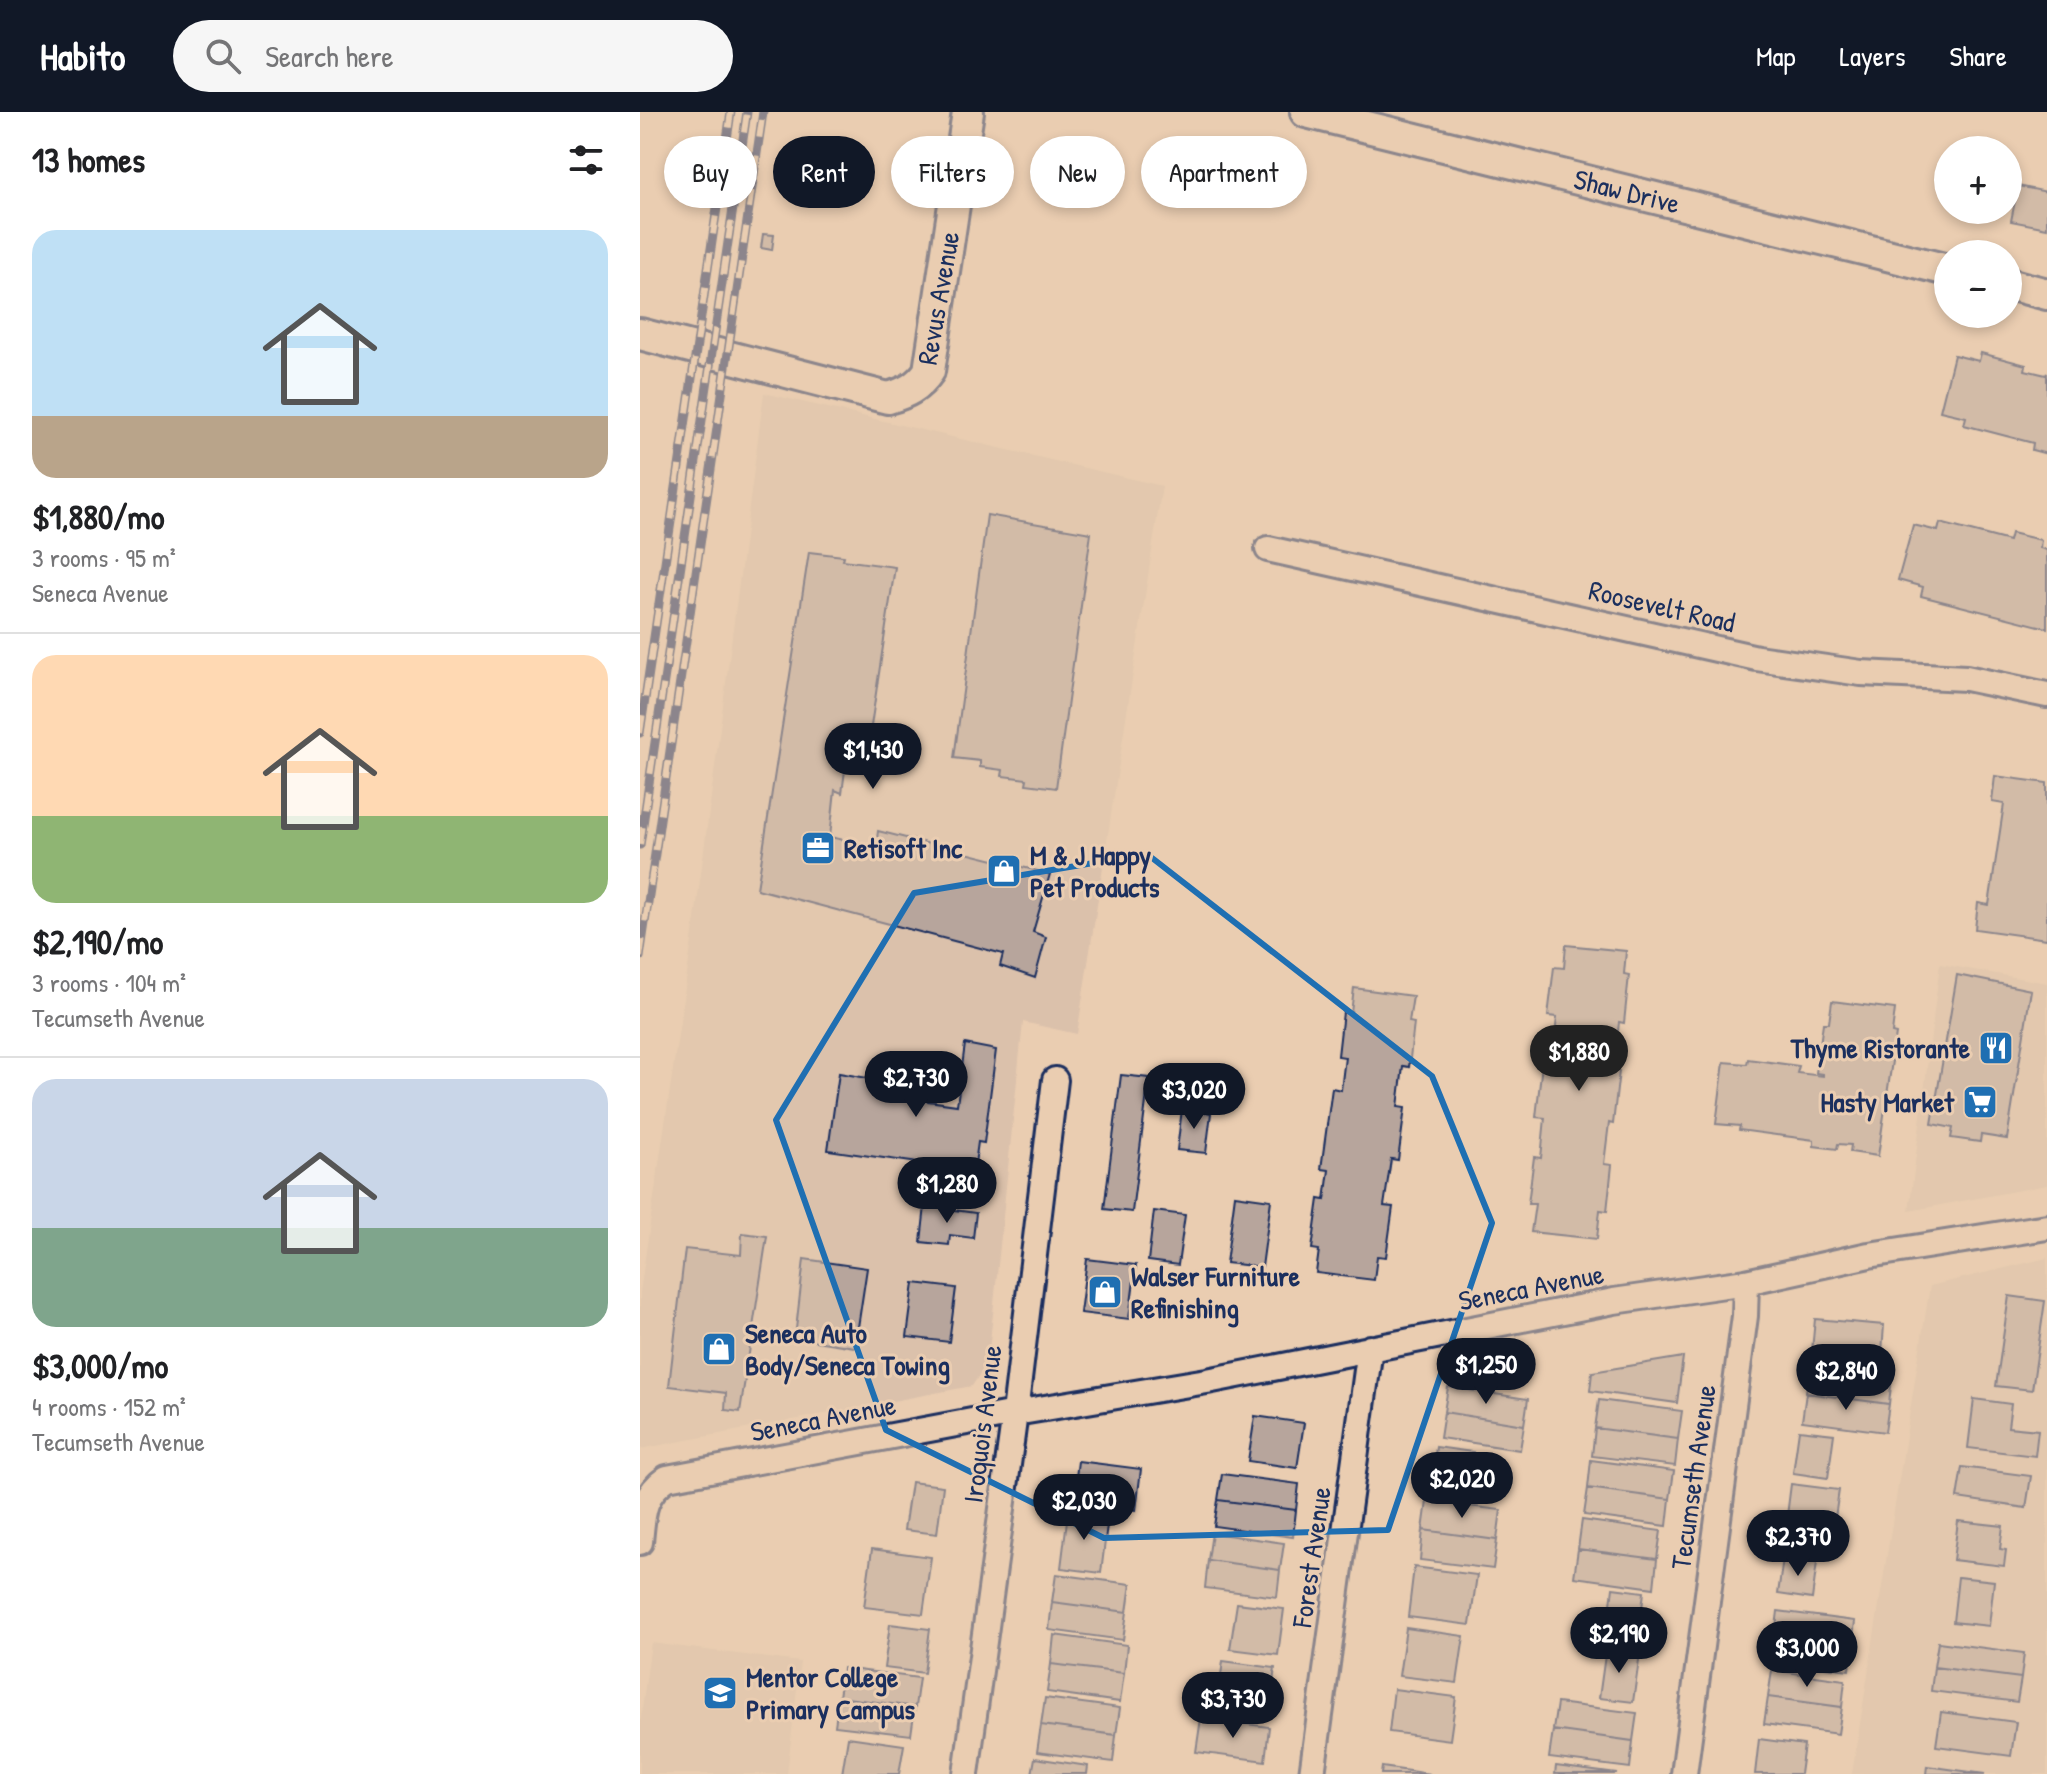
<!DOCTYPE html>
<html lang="en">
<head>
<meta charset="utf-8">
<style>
  :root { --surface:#fff; --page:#f6f6f6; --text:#202124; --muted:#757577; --line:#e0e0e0; --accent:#111827 }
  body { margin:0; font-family:"Patrick Hand",sans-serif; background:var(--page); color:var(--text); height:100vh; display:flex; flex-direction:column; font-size:30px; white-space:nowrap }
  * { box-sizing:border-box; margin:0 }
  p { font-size:26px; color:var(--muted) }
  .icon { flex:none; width:44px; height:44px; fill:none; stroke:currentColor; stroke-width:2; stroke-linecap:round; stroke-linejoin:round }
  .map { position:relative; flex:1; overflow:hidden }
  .panel { display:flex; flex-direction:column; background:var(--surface); width:640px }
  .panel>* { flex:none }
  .banner { position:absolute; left:24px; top:24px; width:760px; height:72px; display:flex; gap:16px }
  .buttons { position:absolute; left:1294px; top:24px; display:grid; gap:16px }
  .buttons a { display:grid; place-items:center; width:88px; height:88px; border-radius:50%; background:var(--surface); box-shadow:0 4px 12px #0003; font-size:40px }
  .price { position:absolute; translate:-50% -68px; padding:0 18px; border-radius:28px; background:var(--accent); color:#fff; font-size:26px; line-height:52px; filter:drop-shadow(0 2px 4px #0008) }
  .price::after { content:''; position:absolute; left:50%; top:48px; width:24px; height:18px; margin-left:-12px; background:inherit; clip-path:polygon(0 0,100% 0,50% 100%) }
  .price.active { background:#222; color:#fff }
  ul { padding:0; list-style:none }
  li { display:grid; align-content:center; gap:16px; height:424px; padding:0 32px }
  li+li { border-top:2px solid var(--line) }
  li span { display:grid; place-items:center; height:248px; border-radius:24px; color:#555 }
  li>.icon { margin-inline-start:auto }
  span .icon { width:144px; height:144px; fill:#fffc; stroke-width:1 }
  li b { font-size:34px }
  h2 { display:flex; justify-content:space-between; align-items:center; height:96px; padding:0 32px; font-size:34px }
  .tag { padding:0 28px; border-radius:36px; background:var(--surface); box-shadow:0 4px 12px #0003; font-size:28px; line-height:72px }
  .tag.active { background:var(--accent); color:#fff }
  header { display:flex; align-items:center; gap:48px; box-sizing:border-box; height:112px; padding:0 40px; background:var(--accent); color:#fff }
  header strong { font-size:38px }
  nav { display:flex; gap:44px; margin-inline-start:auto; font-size:28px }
  .search { width:560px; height:72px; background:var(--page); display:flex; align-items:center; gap:20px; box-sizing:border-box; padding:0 28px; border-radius:44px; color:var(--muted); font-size:30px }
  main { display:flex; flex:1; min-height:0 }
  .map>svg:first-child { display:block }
  .built { fill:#dbc1ab }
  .building { fill:#b7a59c; stroke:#1b2f5e; stroke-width:2 }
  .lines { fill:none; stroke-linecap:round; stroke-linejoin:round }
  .minor-casing { stroke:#1b2f5e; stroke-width:30 }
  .tertiary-casing { stroke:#1b2f5e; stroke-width:36 }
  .minor { stroke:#eacdb1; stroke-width:24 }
  .tertiary { stroke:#eacdb1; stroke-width:30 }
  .rail-casing { stroke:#1b2f5e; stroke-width:9 }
  .rail { stroke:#eacdb1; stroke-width:6; stroke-dasharray:18; stroke-linecap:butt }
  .marked { fill:none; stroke:#1f6fb2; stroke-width:6; stroke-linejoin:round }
  .labels { text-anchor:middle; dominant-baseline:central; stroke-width:6; stroke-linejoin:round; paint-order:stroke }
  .street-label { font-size:28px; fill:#1b2f5e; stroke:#eacdb1 }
  .poi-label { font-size:28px; font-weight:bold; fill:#1b2f5e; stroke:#eacdb1; text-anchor:start }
</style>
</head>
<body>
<header>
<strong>Habito</strong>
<div class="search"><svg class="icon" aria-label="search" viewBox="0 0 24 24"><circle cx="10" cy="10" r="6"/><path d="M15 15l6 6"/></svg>Search here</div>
<nav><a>Map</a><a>Layers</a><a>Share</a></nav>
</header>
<main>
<section class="panel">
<h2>13 homes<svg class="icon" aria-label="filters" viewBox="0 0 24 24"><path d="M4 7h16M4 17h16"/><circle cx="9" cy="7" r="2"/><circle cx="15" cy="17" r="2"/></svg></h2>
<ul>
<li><span style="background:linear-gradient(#bfe0f5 75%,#b9a48a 0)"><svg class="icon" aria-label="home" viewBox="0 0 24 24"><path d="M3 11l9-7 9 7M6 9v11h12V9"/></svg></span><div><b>$1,880/mo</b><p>3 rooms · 95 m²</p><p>Seneca Avenue</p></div></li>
<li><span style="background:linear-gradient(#ffd9b3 65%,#8fb573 0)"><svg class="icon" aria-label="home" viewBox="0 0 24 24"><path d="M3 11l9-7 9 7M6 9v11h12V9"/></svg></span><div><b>$2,190/mo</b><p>3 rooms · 104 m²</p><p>Tecumseth Avenue</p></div></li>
<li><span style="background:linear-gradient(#c9d6e8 60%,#7fa58c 0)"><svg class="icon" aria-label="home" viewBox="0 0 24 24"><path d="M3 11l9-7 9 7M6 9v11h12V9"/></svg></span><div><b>$3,000/mo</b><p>4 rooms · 152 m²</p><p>Tecumseth Avenue</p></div></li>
</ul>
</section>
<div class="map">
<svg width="1407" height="1662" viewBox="0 0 1407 1662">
  <rect width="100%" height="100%" fill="#eacdb1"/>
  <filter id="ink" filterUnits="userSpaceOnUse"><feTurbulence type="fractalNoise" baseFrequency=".0125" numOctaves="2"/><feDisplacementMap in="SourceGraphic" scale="16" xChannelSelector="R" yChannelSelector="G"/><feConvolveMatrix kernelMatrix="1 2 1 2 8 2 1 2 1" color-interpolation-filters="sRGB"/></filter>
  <g filter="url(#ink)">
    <path class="built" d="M 124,281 L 522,374 L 437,922 L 383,910 L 348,1250 L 332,1274 L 0,1337 L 0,1180 L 53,822 Z
      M 1300,852 L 1407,871 L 1407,1073 L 1269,1099 Z
      M 1407,1146 L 1407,1662 L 1212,1662 L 1290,1174 Z
      M 11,1531 L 160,1550 L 147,1662 L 0,1662 L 0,1612 Z"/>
    <path class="building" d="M 1378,74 L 1407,80 L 1407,116 L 1371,109 Z
      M 123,122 L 134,123 L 132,138 L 121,136 Z
      M 1341,241 L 1386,253 L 1385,258 L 1406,263 L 1407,261 L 1407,342 L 1392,338 L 1393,331 L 1324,313 L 1326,305 L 1300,299 L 1314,243 L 1339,249 Z
      M 347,403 L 451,421 L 416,676 L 386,672 L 387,667 L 362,664 L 363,658 L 340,655 L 340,649 L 314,646 Z
      M 1300,411 L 1369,429 L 1371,421 L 1401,428 L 1400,436 L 1407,438 L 1407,516 L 1281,484 L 1283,475 L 1258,468 L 1273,413 L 1298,419 Z
      M 169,440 L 204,444 L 203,448 L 255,455 L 225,654 L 206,651 L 202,681 L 195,678 L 190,725 L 236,735 L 238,719 L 410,762 L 393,820 L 406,825 L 395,866 L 360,854 L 363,842 L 117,777 Z
      M 1355,664 L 1407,671 L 1407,827 L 1335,817 L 1338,791 L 1349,793 L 1364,692 L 1352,690 Z
      M 926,833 L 986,839 L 984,862 L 989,863 L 984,911 L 979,910 L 974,958 L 979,959 L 973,1012 L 969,1011 L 964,1052 L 972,1053 L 967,1099 L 960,1098 L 957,1127 L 891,1120 L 895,1092 L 888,1092 L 894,1045 L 901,1046 L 905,1006 L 896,1005 L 902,952 L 912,953 L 917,905 L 908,904 L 914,855 L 924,856 Z
      M 1317,863 L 1391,878 L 1367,1027 L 1341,1023 L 1340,1030 L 1311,1026 L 1313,1016 L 1292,1012 Z
      M 714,876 L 773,884 L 769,910 L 774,911 L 769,955 L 763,954 L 758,995 L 765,996 L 758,1048 L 751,1047 L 744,1094 L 753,1095 L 746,1145 L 737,1144 L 734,1168 L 676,1161 L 679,1138 L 672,1137 L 679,1087 L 685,1088 L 689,1058 L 681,1057 L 692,976 L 701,978 L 705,945 L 698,944 L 703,900 L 711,901 Z
      M 1192,889 L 1255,897 L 1252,921 L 1256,922 L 1238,1044 L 1210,1040 L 1211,1033 L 1198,1032 L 1197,1037 L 1174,1034 L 1174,1028 L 1099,1018 L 1100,1014 L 1076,1012 L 1084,950 L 1107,952 L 1108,947 L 1159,954 L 1157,961 L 1183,964 L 1183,962 L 1176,961 L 1183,911 L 1189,911 Z
      M 325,932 L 356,938 L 344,1031 L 338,1030 L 334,1059 L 188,1038 L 199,961 L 233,967 L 231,981 L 317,993 Z
      M 481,963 L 509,966 L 492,1100 L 464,1097 Z
      M 542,997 L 571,1001 L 566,1041 L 537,1038 Z
      M 595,1083 L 631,1088 L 622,1155 L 586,1151 Z
      M 285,1094 L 336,1101 L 333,1126 L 310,1123 L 309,1133 L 281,1130 Z
      M 514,1099 L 545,1103 L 538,1153 L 508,1149 Z
      M 102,1121 L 127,1124 L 100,1300 L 85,1298 L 86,1281 L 29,1274 L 45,1137 L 101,1143 Z
      M 164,1147 L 227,1156 L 215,1235 L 155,1226 Z
      M 447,1147 L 496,1153 L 489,1207 L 440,1201 Z
      M 274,1171 L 316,1176 L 309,1230 L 267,1225 Z
      M 1369,1184 L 1405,1189 L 1392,1278 L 1356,1274 Z
      M 1175,1207 L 1244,1213 L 1241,1255 L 1171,1249 Z
      M 1043,1245 L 1037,1291 L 950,1279 L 952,1260 Z
      M 1169,1254 L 1252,1264 L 1249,1292 L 1166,1281 Z
      M 808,1275 L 888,1287 L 884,1313 L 804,1300 Z
      M 1166,1281 L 1249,1292 L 1245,1320 L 1162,1309 Z
      M 1334,1287 L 1371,1292 L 1368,1315 L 1398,1318 L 1395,1344 L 1328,1336 Z
      M 959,1288 L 1042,1299 L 1038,1327 L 955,1316 Z
      M 804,1300 L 884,1313 L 880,1338 L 800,1326 Z
      M 615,1304 L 664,1311 L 657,1356 L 608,1349 Z
      M 955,1316 L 1038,1327 L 1035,1354 L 952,1344 Z
      M 1159,1318 L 1194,1322 L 1188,1366 L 1153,1361 Z
      M 796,1335 L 833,1340 L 827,1386 L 790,1381 Z
      M 951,1348 L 1034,1359 L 1030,1387 L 948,1376 Z
      M 438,1349 L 501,1357 L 496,1398 L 433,1389 Z
      M 1322,1355 L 1391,1364 L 1386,1396 L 1317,1386 Z
      M 582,1362 L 659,1372 L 656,1398 L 578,1388 Z
      M 271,1370 L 303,1374 L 297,1422 L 264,1418 Z
      M 1151,1372 L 1199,1378 L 1191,1434 L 1144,1427 Z
      M 948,1376 L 1030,1387 L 1027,1414 L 944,1403 Z
      M 578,1388 L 656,1398 L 653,1425 L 574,1414 Z
      M 787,1389 L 861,1398 L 857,1428 L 783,1418 Z
      M 428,1400 L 468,1405 L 461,1461 L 421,1456 Z
      M 942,1408 L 1021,1419 L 1017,1447 L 938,1437 Z
      M 1318,1409 L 1363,1414 L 1360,1437 L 1366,1438 L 1364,1454 L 1313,1448 Z
      M 783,1418 L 857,1428 L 853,1457 L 780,1448 Z
      M 572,1421 L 644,1431 L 640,1458 L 568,1448 Z
      M 232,1437 L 291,1445 L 283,1502 L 224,1495 Z
      M 938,1437 L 1017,1447 L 1014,1476 L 934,1465 Z
      M 1143,1446 L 1177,1450 L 1172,1487 L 1138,1482 Z
      M 568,1448 L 640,1458 L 637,1485 L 565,1476 Z
      M 774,1455 L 837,1463 L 830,1513 L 768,1505 Z
      M 416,1462 L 491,1472 L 487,1500 L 412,1490 Z
      M 1318,1465 L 1354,1469 L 1349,1514 L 1313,1510 Z
      M 973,1476 L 1004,1480 L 998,1529 L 967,1525 Z
      M 412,1490 L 487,1500 L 483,1528 L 409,1518 Z
      M 597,1491 L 644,1497 L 638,1543 L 590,1537 Z
      M 1138,1499 L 1215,1509 L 1212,1534 L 1135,1524 Z
      M 250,1512 L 290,1517 L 284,1561 L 244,1556 Z
      M 766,1516 L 824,1524 L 817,1571 L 759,1564 Z
      M 414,1523 L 487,1533 L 484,1561 L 411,1552 Z
      M 1135,1524 L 1212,1534 L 1209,1558 L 1132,1549 Z
      M 1298,1530 L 1384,1541 L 1381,1566 L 1294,1555 Z
      M 966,1536 L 1000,1541 L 993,1590 L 959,1586 Z
      M 583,1549 L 635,1556 L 628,1606 L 576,1599 Z
      M 411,1552 L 484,1561 L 480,1590 L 407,1580 Z
      M 1294,1555 L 1381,1566 L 1377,1590 L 1291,1579 Z
      M 203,1556 L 279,1566 L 275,1595 L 199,1585 Z
      M 1132,1558 L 1205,1568 L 1202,1595 L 1128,1585 Z
      M 754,1577 L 816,1585 L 810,1628 L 749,1620 Z
      M 199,1585 L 275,1595 L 271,1623 L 195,1614 Z
      M 1128,1585 L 1202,1595 L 1198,1622 L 1124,1612 Z
      M 405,1586 L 480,1596 L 476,1623 L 401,1613 Z
      M 917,1591 L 997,1601 L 993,1629 L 913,1618 Z
      M 1301,1600 L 1376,1610 L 1371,1644 L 1296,1634 Z
      M 561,1606 L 629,1615 L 625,1649 L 556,1640 Z
      M 401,1613 L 476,1623 L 473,1650 L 397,1640 Z
      M 913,1618 L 993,1629 L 990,1656 L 909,1646 Z
      M 208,1625 L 264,1633 L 259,1662 L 202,1662 Z
      M 1119,1627 L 1164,1633 L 1160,1662 L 1115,1662 Z
      M 395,1646 L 448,1654 L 447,1662 L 392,1662 Z
      M 916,1654 L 977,1662 L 915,1662 Z
      M 1287,1654 L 1345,1662 L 1286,1662 Z
      M 742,1655 L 790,1662 L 741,1662 Z"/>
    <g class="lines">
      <g class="minor-casing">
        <path id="minor" d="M 628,437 L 1117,546 L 1221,561 L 1326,566 L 1407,583
          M 0,1430 C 3,1402 2,1383 27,1366 L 375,1301 L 567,1269 L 974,1189 L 1106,1170 L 1229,1143 L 1407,1115
          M 326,1662 L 375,1301 L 415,968
          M 672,1662 L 730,1236
          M 1044,1662 L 1105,1204 L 1106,1170"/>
      </g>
      <g class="tertiary-casing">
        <path id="tertiary" d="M 666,0 L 1308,158
          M 1368,172 L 1407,182
          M 0,222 L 248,286 C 266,281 278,275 289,259 L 328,0"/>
      </g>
      <use href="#minor" class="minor"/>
      <use href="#tertiary" class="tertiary"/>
      <g class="rail-casing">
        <path id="rail" d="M 0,621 L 91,0
          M 0,733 L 107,0
          M 0,845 L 123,0"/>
      </g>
      <use href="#rail" class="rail"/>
    </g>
  </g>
  <path d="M0 0H1407V1662H0ZM 507,742 L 792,964 L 852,1111 L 748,1418 L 464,1426 L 246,1318 L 136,1008 L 274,781 Z" fill="#eacdb1" fill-opacity=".55" fill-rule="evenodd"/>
  <path class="marked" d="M 507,742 L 792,964 L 852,1111 L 748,1418 L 464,1426 L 246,1318 L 136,1008 L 274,781 Z"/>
  <defs>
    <g id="office-square" transform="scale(1.8)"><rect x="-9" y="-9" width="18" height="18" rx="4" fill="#1f6fb2" stroke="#eacdb1"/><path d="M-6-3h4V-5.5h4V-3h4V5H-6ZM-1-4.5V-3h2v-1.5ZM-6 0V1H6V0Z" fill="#fff"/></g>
    <g id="shop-square" transform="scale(1.8)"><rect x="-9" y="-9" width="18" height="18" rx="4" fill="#1f6fb2" stroke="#eacdb1"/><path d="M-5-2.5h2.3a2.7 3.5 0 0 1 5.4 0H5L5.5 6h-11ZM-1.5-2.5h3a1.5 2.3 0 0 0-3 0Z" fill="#fff"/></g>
    <g id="restaurant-square" transform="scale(1.8)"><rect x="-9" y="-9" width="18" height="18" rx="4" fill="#1f6fb2" stroke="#eacdb1"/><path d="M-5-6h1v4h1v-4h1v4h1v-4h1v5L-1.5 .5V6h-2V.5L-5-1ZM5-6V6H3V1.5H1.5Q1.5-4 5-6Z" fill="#fff"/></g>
    <g id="supermarket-square" transform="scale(1.8)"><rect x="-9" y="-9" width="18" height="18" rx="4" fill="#1f6fb2" stroke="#eacdb1"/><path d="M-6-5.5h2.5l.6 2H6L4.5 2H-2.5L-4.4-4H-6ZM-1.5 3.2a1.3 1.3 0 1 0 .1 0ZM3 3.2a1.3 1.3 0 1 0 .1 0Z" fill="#fff"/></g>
    <g id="school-square" transform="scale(1.8)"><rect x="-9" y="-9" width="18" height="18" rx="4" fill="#1f6fb2" stroke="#eacdb1"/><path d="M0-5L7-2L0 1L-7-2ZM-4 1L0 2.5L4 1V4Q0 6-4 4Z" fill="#fff"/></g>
  </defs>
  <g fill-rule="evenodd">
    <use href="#office-square" x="178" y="736"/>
    <use href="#shop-square" x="364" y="759"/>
    <use href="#restaurant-square" x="1356" y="936"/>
    <use href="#supermarket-square" x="1340" y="990"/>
    <use href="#shop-square" x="465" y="1180"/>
    <use href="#shop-square" x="79" y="1237"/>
    <use href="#school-square" x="80" y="1581"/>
  </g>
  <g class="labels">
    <g class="street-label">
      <text transform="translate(987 79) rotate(14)">Shaw Drive</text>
      <text transform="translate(298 186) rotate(-80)">Revus Avenue</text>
      <text transform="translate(1022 494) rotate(13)">Roosevelt Road</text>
      <text transform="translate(891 1175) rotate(-11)">Seneca Avenue</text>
      <text transform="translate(183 1306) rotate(-11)">Seneca Avenue</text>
      <text transform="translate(342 1312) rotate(-83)">Iroquois Avenue</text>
      <text transform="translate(1053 1365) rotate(-82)">Tecumseth Avenue</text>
      <text transform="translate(671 1445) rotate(-82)">Forest Avenue</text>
    </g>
    <g class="poi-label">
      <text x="204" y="736">Retisoft Inc</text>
      <text x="390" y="743">M &amp; J Happy<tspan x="390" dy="32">Pet Products</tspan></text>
      <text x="1330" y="936" text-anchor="end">Thyme Ristorante</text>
      <text x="1314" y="990" text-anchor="end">Hasty Market</text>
      <text x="491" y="1164">Walser Furniture<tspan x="491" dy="32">Refinishing</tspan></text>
      <text x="105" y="1221">Seneca Auto<tspan x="105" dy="32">Body/Seneca Towing</tspan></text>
      <text x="106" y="1565">Mentor College<tspan x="106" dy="32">Primary Campus</tspan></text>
    </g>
  </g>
</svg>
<div class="buttons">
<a>+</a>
<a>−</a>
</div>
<b class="price" style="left:233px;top:679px">$1,430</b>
<b class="price active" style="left:939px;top:981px">$1,880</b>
<b class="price" style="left:276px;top:1007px">$2,730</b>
<b class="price" style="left:554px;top:1019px">$3,020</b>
<b class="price" style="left:307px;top:1113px">$1,280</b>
<b class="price" style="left:846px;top:1294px">$1,250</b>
<b class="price" style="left:1206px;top:1300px">$2,840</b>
<b class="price" style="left:822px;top:1408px">$2,020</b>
<b class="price" style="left:444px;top:1430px">$2,030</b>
<b class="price" style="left:1158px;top:1466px">$2,370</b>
<b class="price" style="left:979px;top:1563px">$2,190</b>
<b class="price" style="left:1167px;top:1577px">$3,000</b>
<b class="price" style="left:593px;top:1628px">$3,730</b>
<div class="banner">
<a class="tag">Buy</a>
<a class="tag active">Rent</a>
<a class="tag">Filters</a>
<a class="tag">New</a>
<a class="tag">Apartment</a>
</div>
</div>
</main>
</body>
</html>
